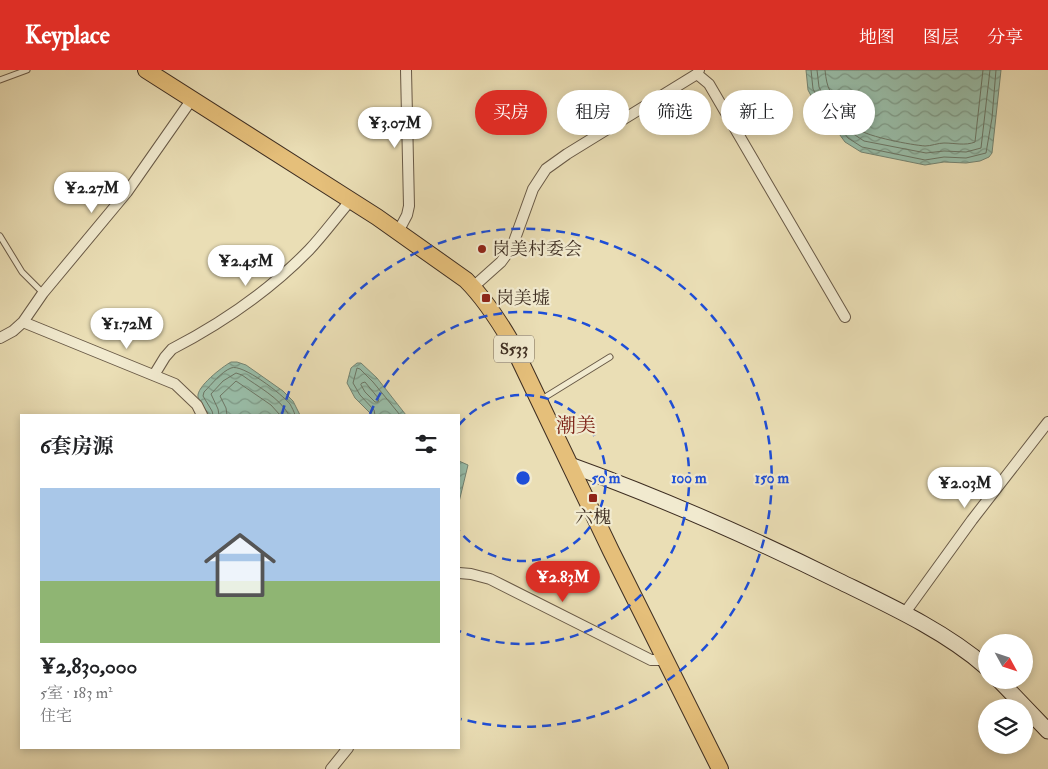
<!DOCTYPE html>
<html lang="zh">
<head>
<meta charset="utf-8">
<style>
  :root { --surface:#fff; --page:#f2f2f2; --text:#202124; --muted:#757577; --accent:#d93025 }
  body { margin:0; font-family:"IM FELL Double Pica","Noto Serif SC",serif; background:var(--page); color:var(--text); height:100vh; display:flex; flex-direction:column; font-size:19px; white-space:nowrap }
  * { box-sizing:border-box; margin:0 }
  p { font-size:16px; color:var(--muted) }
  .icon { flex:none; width:28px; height:28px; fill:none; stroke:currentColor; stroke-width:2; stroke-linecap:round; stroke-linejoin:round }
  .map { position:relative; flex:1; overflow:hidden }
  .panel { position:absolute; left:20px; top:344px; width:440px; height:335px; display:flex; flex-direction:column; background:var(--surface); border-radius:0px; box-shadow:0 2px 8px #0003 }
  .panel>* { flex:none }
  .banner { position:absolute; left:475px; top:20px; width:475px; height:45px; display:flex; gap:10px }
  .needle { width:32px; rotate:130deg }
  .controls { position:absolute; left:978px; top:564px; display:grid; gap:10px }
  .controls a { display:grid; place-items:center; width:55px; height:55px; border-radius:50%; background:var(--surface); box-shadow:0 2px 8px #0003; font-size:25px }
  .price { position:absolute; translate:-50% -42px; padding:0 11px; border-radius:18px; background:#fff; color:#222; font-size:16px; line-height:32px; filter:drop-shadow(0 1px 2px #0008) }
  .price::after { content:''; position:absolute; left:50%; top:30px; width:15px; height:11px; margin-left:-8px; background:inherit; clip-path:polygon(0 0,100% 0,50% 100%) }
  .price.current { background:var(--accent); color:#fff }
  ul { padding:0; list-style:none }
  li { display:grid; align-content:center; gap:10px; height:265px; padding:0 20px }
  li span { display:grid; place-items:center; height:155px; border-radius:0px; color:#555 }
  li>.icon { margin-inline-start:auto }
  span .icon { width:90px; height:90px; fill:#fffc; stroke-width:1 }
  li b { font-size:21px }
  h2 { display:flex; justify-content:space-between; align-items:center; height:60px; padding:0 20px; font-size:21px }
  .chip { padding:0 18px; border-radius:22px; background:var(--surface); box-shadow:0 2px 8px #0003; font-size:18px; line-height:45px }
  .chip.current { background:var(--accent); color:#fff }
  header { display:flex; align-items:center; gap:30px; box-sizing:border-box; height:70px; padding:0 25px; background:var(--accent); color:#fff }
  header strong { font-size:24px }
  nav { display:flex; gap:28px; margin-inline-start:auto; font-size:18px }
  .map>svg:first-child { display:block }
  .water { fill:url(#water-waves); stroke:#758472 }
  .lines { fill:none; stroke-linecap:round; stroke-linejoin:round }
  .shore { stroke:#6c7665; stroke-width:1 }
  .lane-casing { stroke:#695a47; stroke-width:7 }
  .street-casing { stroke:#695a47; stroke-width:12 }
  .secondary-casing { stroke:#3e2e22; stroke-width:17 }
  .primary-casing { stroke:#3e2e22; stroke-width:18 }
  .lane { stroke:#f1eacf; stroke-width:5 }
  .street { stroke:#f1eacf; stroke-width:10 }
  .secondary { stroke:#f1eacf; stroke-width:15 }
  .primary { stroke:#e5bf7a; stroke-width:16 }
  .ring { fill:none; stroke:#1d4ed8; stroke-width:2.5; stroke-dasharray:9 6 }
  .poi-dot { fill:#8f2418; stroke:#f1eacf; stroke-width:2 }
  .labels { text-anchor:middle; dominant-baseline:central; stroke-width:4.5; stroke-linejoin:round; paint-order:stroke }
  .shield { fill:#f1eacf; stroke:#746656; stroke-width:1 }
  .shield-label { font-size:16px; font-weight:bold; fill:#3e2e22 }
  .poi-label { font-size:18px; fill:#3e2e22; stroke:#f1eacf; text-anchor:start }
  .quarter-label { font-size:20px; fill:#7a1f14; stroke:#f1eacf }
  .centre { fill:#1d4ed8; stroke:#f1eacf; stroke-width:2.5 }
  .ring-label { font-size:15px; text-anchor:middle; font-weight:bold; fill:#1d4ed8; stroke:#f1eacf; stroke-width:4.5; stroke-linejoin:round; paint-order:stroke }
</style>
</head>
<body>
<header>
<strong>Keyplace</strong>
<nav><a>地图</a><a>图层</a><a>分享</a></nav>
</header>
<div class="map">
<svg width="1048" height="699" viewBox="0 0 1048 699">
  <defs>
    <pattern id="water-waves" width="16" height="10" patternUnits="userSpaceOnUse" patternTransform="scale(1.25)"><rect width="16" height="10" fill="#99bda8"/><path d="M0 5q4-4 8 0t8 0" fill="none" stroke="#7e9a88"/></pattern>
  </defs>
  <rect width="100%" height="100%" fill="#eadeb5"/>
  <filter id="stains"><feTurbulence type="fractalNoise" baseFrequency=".004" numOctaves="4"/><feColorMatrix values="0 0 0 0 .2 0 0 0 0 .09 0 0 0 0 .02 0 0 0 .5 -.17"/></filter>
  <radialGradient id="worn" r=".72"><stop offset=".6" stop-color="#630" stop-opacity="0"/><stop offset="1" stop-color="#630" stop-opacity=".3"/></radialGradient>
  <path class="water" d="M 806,0 L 1001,0 L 992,83 L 989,87 L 980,91 L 966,93 L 944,92 L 925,95 L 861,82 L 845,72 L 829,50 L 816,35 L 808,20 Z
    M 231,292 L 237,292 L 246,295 L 283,321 L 293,331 L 300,345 L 209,345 C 206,340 200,333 198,327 C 196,317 222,297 231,292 Z
    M 357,293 L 361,293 L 377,308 L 406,345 L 372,345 L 355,328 L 347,313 L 351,298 Z
    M 459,391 L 468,395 L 459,432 Z"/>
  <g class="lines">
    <path class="shore" d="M 811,0 L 813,19 L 820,32 L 848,68 L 862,77 L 925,90 L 944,87 L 966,88 L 986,83 L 992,48 L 996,0
      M 817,0 L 819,17 L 825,29 L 852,63 L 864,71 L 926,83 L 944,81 L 966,82 L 981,78 L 990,0
      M 825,0 C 827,20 830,22 842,37 C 848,44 852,53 858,59 C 868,67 912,75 925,76 C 931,76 938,73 944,73 C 955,73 965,76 975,72 L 983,0
      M 362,313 L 365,312 L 379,329 L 378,332 L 375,332 L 365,322 L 361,315 Z
      M 213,345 L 212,341 L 203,326 L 204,322 C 212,314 221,302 231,298 C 242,293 283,325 290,334 C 292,338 294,341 295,345
      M 219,345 L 218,339 L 211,324 L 223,311 L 236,303 L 242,305 C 258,317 279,327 289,345
      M 227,345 L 226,338 L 220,326 L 236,311 L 271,335 L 280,345
      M 375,345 L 374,340 L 360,325 L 353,313 L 357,298 L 360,299 L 373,312 L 400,345"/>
    <g class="lane-casing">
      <path id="lane" d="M 0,10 L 27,0
        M 0,166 L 22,202 L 43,223
        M 542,329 L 610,287"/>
    </g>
    <g class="street-casing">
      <path id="street" d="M 697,4 L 709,14 L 845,247
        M 398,162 L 407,145 L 409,136 L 406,0
        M 473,217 L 501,192 L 512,177 L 533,119 L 546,99 L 567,84 L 697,4 L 699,0
        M 23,252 L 175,314 L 197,335 L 202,345
        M 0,268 L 13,261 L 23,252 L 43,223 L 127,122 L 192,29
        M 154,305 L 165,287 L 172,279 C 222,253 270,220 309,180 C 324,164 337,146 351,130
        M 459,503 L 471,504 L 490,509 L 651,590 L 665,590
        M 904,544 L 972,450 L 1048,352
        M 331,699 L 348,678"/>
    </g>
    <g class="secondary-casing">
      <path id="secondary" d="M 570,395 C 662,428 752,468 839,511 C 888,535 945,561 986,597
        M 999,610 L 1048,661"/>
    </g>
    <g class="primary-casing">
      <path id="primary" d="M 146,0 L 377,147 L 466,210 C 484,228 497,248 510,270 L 611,481 L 720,699"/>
    </g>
    <use href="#lane" class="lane"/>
    <use href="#street" class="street"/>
    <use href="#secondary" class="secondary"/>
    <use href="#primary" class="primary"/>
  </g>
  <g class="ring">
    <path d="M459 355A83 83 0 1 1 459 461"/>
    <path d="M370 344A166 166 0 1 1 459 561"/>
    <path d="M282 344A249 249 0 1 1 461 649"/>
  </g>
  <g class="poi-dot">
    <circle cx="482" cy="179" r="5"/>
    <rect x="481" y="223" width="10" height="10" rx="2.5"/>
    <rect x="588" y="423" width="10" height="10" rx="2.5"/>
  </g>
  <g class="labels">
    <rect class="shield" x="494" y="265.5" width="40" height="27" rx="4"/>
    <g class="shield-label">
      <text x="514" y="279">S533</text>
    </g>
    <g class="poi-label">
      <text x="492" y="179">岗美村委会</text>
      <text x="496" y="228">岗美墟</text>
      <text x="593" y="447" text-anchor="middle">六槐</text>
    </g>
    <g class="quarter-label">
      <text x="576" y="355">潮美</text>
    </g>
  </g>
  <circle cx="523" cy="408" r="8" class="centre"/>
  <g class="ring-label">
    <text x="606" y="413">50 m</text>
    <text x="689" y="413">100 m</text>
    <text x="772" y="413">150 m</text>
  </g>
  <rect width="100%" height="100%" filter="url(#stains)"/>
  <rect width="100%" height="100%" fill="url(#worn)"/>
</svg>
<div class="controls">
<a><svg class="needle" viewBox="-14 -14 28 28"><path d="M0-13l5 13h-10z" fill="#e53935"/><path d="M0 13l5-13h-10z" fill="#757577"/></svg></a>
<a><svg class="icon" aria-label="layers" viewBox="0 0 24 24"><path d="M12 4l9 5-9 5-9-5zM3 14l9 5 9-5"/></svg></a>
</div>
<b class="price" style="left:395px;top:79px">¥3.07M</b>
<b class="price" style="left:92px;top:144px">¥2.27M</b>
<b class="price" style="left:246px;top:217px">¥2.45M</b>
<b class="price" style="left:127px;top:280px">¥1.72M</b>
<b class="price" style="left:965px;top:439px">¥2.03M</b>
<b class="price current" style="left:563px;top:533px">¥2.83M</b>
<div class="banner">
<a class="chip current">买房</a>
<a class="chip">租房</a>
<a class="chip">筛选</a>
<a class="chip">新上</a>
<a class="chip">公寓</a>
</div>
<section class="panel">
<h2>6套房源<svg class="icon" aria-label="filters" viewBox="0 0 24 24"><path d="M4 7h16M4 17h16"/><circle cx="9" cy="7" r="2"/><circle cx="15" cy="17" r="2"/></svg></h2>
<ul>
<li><span style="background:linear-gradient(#a9c7e8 60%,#8fb573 0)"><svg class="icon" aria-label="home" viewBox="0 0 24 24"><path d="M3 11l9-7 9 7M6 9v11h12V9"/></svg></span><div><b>¥2,830,000</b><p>5室 · 183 m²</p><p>住宅</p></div></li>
</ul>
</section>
</div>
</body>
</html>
